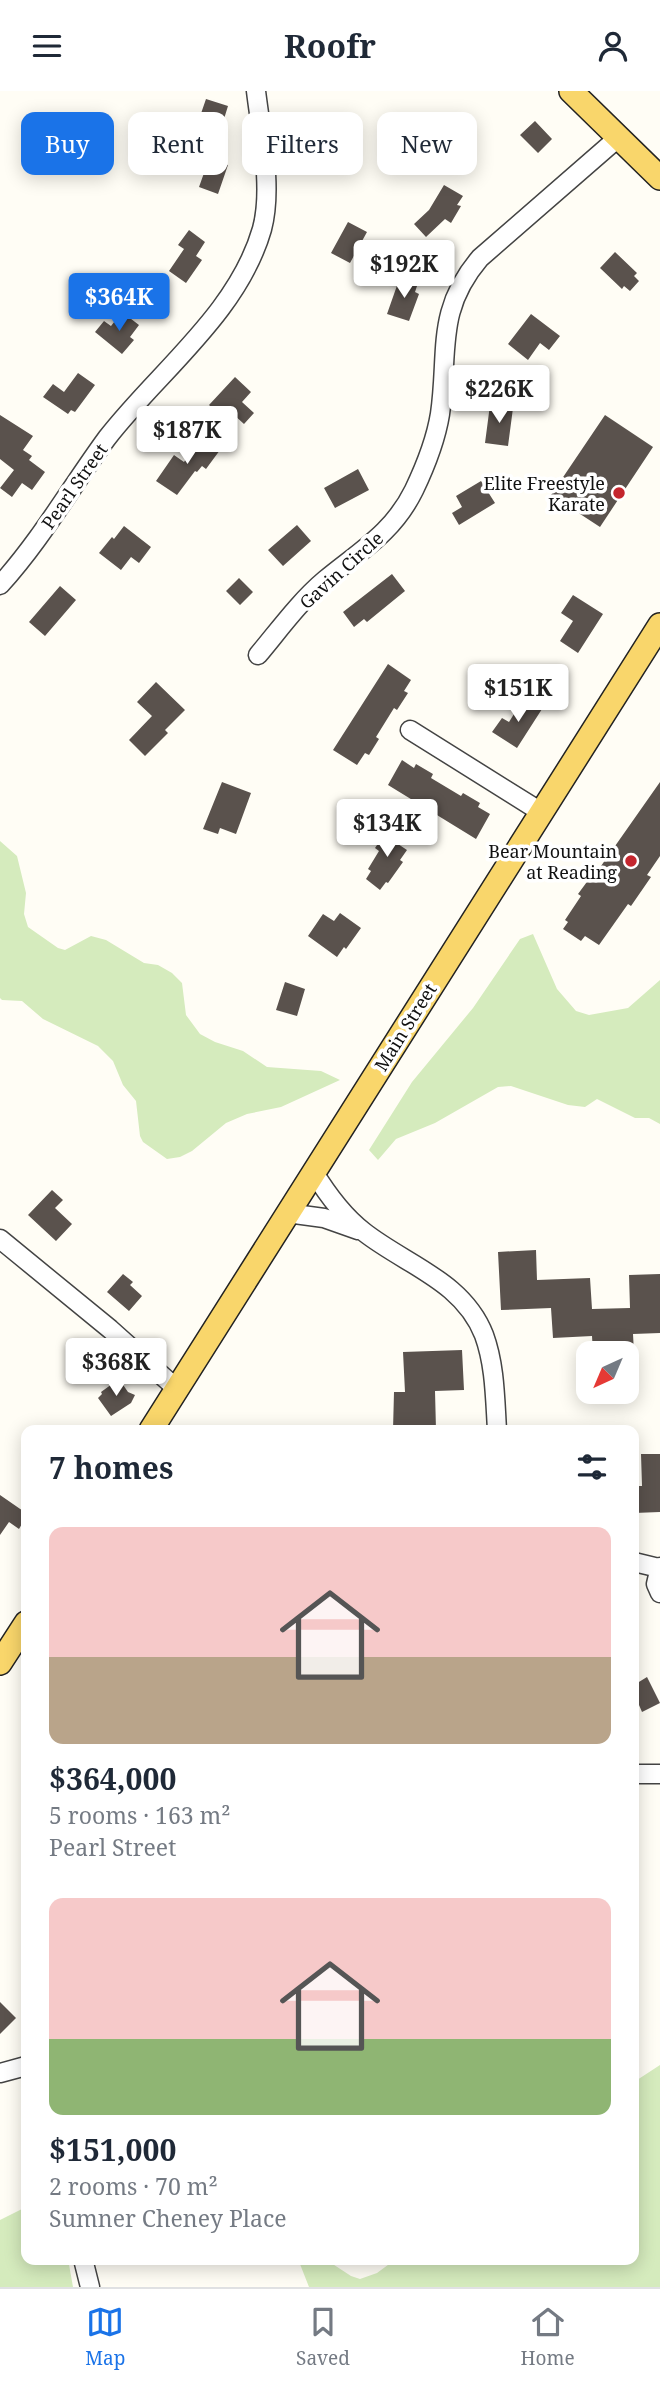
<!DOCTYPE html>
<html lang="en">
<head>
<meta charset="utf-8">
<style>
  :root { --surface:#fff; --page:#f2f2f3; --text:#1f2937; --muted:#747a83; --line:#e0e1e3; --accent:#1a73e8 }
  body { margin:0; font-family:"Noto Serif",serif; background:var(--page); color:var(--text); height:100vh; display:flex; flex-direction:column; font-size:26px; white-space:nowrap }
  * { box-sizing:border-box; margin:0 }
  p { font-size:23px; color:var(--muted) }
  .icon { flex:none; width:38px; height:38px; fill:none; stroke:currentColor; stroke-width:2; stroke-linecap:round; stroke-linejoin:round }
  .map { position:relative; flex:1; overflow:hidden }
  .panel { position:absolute; left:21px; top:1334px; width:618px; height:840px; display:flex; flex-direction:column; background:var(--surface); border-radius:14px; box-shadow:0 4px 18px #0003 }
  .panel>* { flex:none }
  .top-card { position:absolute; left:21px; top:21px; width:620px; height:63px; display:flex; gap:14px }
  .needle { width:46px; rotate:224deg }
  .buttons { position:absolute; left:576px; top:1250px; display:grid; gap:14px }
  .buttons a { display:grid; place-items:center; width:63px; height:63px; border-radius:14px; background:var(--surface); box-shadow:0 4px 18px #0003; font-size:35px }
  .price { position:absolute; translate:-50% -60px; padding:0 16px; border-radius:7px; background:#fff; color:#222; font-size:23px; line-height:46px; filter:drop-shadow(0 2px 4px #0008) }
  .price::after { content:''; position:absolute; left:50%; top:42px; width:21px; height:16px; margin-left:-10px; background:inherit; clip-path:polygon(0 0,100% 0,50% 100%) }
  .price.selected { background:var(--accent); color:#fff }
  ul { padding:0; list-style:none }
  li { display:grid; align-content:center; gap:14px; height:371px; padding:0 28px }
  li span { display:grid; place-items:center; height:217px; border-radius:14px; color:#555 }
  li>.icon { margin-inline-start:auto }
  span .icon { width:126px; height:126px; fill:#fffc; stroke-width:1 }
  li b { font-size:30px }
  h2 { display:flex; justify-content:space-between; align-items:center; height:84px; padding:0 28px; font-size:30px }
  .chip { padding:0 24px; border-radius:14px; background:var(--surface); box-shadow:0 4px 18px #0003; font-size:24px; line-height:63px }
  .chip.selected { background:var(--accent); color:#fff }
  header { display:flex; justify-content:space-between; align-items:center; height:91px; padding:0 28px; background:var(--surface); font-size:32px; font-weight:700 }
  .dock { display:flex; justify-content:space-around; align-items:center; height:98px; border-top:2px solid var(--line); background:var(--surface); font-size:19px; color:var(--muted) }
  .dock a { display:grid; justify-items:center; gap:4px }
  .dock .selected { color:var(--accent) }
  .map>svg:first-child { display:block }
  .green { fill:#d5ebbd }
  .building { fill:#5a524d }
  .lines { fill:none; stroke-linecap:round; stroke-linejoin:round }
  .minor-casing { stroke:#444; stroke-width:21 }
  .major-casing { stroke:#222; stroke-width:26 }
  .minor { stroke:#fff; stroke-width:18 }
  .major { stroke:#f9d66b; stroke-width:23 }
  .poi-dot { fill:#c4262e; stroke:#fff; stroke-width:2.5 }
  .labels { text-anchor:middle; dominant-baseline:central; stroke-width:7; stroke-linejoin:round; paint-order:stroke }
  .poi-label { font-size:18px; fill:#111; stroke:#fff; text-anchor:end }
  .street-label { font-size:18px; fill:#111; stroke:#fff }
</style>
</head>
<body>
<header><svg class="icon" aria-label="menu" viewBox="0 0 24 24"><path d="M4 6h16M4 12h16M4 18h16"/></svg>Roofr<svg class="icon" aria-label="person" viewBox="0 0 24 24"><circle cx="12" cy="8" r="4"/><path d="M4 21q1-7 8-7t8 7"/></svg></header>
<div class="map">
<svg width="660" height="2196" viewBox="0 0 660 2196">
  <rect width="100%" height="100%" fill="#fffdf5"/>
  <path class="green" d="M 0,750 L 17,765 L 26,802 L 24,823 L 28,836 L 58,857 L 65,859 L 91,845 L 106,849 L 144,872 L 158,874 L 172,882 L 182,892 L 186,924 L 200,943 L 215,951 L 243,960 L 267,976 L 321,980 L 340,989 L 281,1016 L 247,1023 L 226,1032 L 192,1060 L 180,1066 L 167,1068 L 143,1051 L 140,1045 L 136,1010 L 123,994 L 113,970 L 98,955 L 43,928 L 22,910 L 2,909 L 0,907 Z
    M 533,843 L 557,898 L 576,920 L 589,924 L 628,917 L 660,889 L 660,1033 L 649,1027 L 635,1027 L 597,1008 L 585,1016 L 568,1014 L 511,995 L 498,996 L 435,1032 L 396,1048 L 378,1069 L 369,1059 L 412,991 L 473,917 L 520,848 Z
    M 660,1974 L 660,2196 L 309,2196 L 298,2168 L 325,2168 L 351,2185 L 360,2188 L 377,2182 L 396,2168 L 634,2168 L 634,1991 Z
    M 26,2116 L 26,2168 L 68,2168 L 73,2196 L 0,2196 L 0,2129 Z"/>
  <path class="building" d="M 206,8 L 228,15 L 219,44 L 196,37 Z
    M 535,30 L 552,48 L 538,62 L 520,44 Z
    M 316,35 L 321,79 L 300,81 L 295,37 Z
    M 209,68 L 228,74 L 218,103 L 199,96 Z
    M 444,94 L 463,105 L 457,114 L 461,115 L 451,132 L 445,128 L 426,146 L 414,133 L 429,119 Z
    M 348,131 L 367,141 L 350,172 L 331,162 Z
    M 189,139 L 205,151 L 196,165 L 202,169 L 186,192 L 169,180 L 184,158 L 178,154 Z
    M 615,161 L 637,182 L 634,185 L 639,190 L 630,200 L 624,195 L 622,198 L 600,177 Z
    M 400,186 L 418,192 L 415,201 L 419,203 L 409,230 L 387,223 Z
    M 122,221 L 139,234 L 130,246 L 134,249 L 122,263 L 95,241 L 104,230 L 111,235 Z
    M 531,223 L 560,245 L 549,259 L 540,252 L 528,269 L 508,253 Z
    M 78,282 L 95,294 L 75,321 L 71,319 L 68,323 L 43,306 L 53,293 L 64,301 Z
    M 235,286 L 251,301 L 242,311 L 254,322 L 244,333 L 233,323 L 227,330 L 209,314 Z
    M 490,314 L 513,317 L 508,355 L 485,352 Z
    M 0,324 L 33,345 L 23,359 L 32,365 L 29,369 L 45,381 L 32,399 L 22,392 L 12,406 L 0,397 L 14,379 L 0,368 Z
    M 605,324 L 653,356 L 600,436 L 551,404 Z
    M 202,346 L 220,359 L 206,378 L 202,375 L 197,381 L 195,380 L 177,404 L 156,390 L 174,364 L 184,371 Z
    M 358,378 L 369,399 L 335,417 L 324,397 Z
    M 481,390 L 495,412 L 459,434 L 452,422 L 462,416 L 456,405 Z
    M 297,434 L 311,450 L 283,475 L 268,459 Z
    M 124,435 L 151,456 L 139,472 L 131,466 L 121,479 L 99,462 L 112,446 L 114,448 Z
    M 392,483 L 405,500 L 367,531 L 364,528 L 354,536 L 343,521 Z
    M 239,487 L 253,501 L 240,514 L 226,500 Z
    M 60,495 L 76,509 L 45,545 L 29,531 Z
    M 573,504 L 603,523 L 578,562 L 560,550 L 573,530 L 561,522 Z
    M 388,573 L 411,589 L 404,600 L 408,602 L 397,619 L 394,617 L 376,646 L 379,648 L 369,664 L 365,662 L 357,674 L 333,659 Z
    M 156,591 L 185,619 L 165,639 L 168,642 L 145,665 L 129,649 L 152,625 L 137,611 Z
    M 524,607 L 542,618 L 517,657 L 492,641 L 502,627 L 509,631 Z
    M 402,669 L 414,677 L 416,673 L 433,683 L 431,687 L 461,705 L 463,702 L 480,712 L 478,716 L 490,723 L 476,748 L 388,694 Z
    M 222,691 L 251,702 L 236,743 L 220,737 L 218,743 L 203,738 Z
    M 660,691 L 660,765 L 647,784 L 651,786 L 631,815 L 628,813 L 599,854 L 585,845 L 581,850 L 563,838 L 568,831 L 565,829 L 581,805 L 578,803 L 592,784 L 594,785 Z
    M 390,735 L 404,745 L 398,753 L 407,759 L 400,769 L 403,771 L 388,792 L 386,791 L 380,799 L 366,788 L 371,780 L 368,778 L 379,760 L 375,757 Z
    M 340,822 L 361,837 L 346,858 L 344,856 L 337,866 L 308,845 L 323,823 L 334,830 Z
    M 285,891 L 305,898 L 297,925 L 276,919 Z
    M 52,1099 L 63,1109 L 55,1117 L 72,1133 L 56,1150 L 28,1124 Z
    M 536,1159 L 537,1189 L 590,1187 L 592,1218 L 630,1217 L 629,1184 L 660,1183 L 660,1242 L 633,1243 L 634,1262 L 593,1262 L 592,1245 L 553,1247 L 551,1217 L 501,1219 L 498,1161 Z
    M 123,1183 L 133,1191 L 130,1194 L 142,1205 L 129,1220 L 107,1201 Z
    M 462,1259 L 464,1299 L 435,1300 L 436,1339 L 393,1339 L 394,1301 L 405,1301 L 403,1261 Z
    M 119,1288 L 128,1301 L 135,1304 L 131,1312 L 111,1325 L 98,1307 L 102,1303 L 101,1301 Z
    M 641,1363 L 660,1363 L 660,1421 L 634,1422 L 634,1395 L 642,1395 Z
    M 0,1404 L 26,1422 L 26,1426 L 19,1438 L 9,1431 L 0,1444 Z
    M 647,1586 L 660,1612 L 642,1621 L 639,1614 L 634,1617 L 634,1594 Z
    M 0,1911 L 16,1927 L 0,1943 Z"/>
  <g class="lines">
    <g class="minor-casing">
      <path id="minor" d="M 0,494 C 41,449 71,396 107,347 C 158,281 238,222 262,138 C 273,97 261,42 256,0
        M 258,564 C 279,539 300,510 325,489 C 360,460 393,442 414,399 C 425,376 436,348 440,323 C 449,261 435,220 480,167 L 619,46
        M 410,639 L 541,721
        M 313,1080 C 327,1103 343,1125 364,1141 C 406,1174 463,1190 484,1244 C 495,1274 495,1307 497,1339
        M 287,1122 L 324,1127 L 358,1139
        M 0,1148 L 110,1238 L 177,1298
        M 634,1471 L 659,1477
        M 660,1476 L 656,1493 L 660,1502
        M 634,1683 L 660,1683
        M 0,1982 L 26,1975
        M 83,2168 L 90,2196"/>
    </g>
    <g class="major-casing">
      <path id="major" d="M 571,0 L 660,87
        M 151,1339 L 660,534
        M 0,1572 L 26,1532"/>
    </g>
    <use href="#minor" class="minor"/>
    <use href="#major" class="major"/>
  </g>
  <g class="poi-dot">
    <circle cx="619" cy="402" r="7"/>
    <circle cx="631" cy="770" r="7"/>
  </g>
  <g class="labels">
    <g class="poi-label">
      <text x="605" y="392">Elite Freestyle<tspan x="605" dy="21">Karate</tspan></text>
      <text x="617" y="760">Bear Mountain<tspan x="617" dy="21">at Reading</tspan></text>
    </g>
    <g class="street-label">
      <text transform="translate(74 395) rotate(-55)">Pearl Street</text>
      <text transform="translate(341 479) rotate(-42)">Gavin Circle</text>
      <text transform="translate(405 936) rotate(-58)">Main Street</text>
    </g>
  </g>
</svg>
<div class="buttons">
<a><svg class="needle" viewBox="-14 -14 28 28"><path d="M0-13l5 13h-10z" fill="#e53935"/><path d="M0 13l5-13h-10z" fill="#747a83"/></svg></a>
</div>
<b class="price" style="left:404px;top:209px">$192K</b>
<b class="price selected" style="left:119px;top:242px">$364K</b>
<b class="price" style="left:499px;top:334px">$226K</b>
<b class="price" style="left:187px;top:375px">$187K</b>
<b class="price" style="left:518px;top:633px">$151K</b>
<b class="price" style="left:387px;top:768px">$134K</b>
<b class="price" style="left:116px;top:1307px">$368K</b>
<div class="top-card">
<a class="chip selected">Buy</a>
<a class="chip">Rent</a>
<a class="chip">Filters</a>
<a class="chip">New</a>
</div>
<section class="panel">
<h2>7 homes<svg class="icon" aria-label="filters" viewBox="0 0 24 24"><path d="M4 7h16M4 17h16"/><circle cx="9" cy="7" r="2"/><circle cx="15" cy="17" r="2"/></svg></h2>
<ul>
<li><span style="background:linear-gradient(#f6c9c9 60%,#b9a48a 0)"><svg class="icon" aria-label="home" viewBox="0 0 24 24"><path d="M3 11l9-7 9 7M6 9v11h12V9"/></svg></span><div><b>$364,000</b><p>5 rooms · 163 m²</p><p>Pearl Street</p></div></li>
<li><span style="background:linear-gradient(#f6c9c9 65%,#8fb573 0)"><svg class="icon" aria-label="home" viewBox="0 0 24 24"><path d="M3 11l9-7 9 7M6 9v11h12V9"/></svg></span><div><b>$151,000</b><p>2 rooms · 70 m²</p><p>Sumner Cheney Place</p></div></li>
</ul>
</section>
</div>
<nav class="dock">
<a class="selected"><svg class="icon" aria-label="map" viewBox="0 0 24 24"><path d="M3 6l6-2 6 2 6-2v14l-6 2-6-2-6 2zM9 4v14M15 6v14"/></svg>Map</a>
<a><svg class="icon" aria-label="saved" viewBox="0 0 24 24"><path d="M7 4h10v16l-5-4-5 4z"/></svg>Saved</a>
<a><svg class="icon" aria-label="home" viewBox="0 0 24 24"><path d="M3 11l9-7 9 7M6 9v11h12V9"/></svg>Home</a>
</nav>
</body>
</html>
